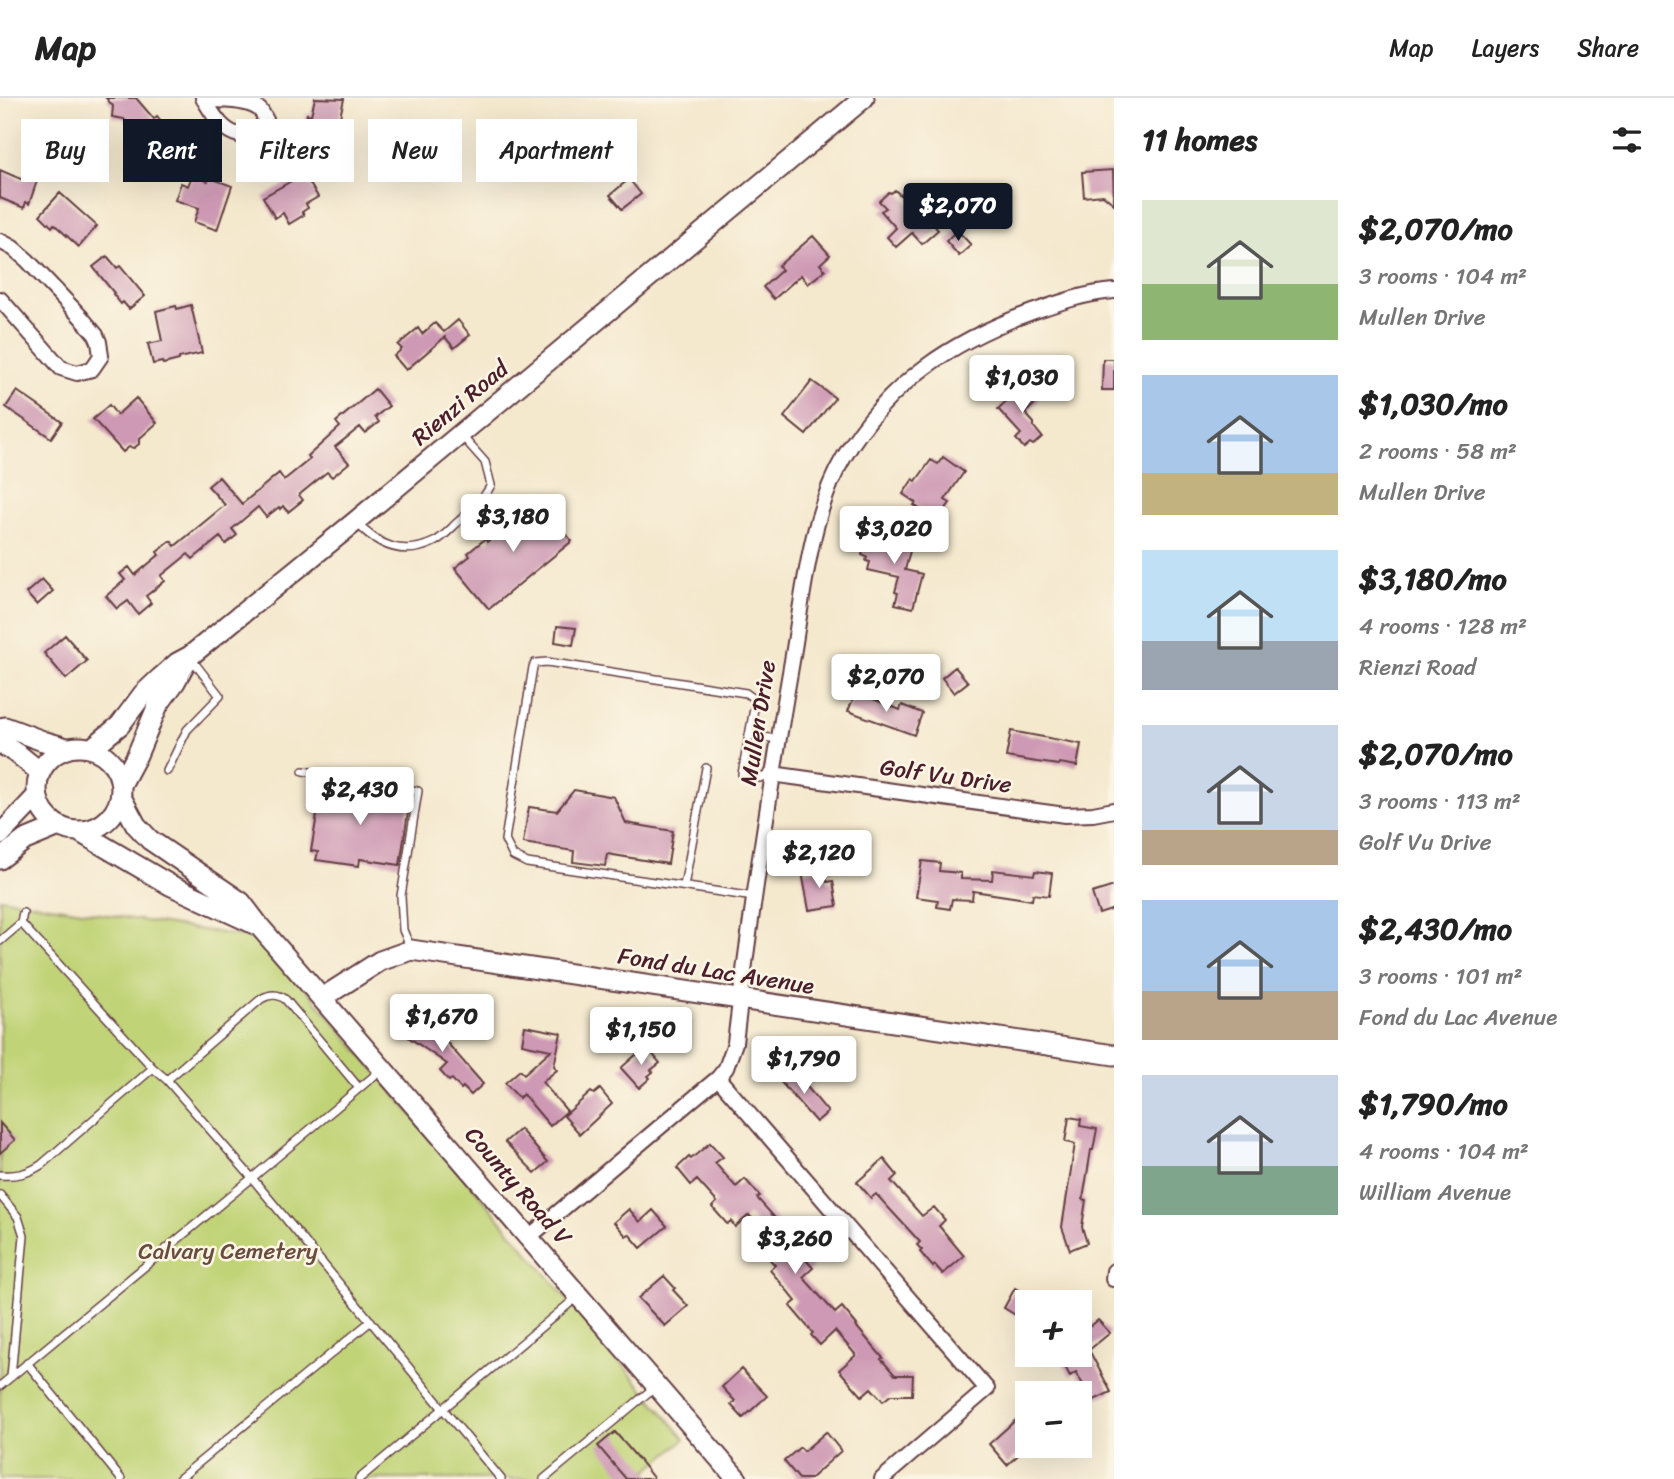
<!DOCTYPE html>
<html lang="en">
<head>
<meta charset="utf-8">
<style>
  :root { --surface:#fff; --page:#f2f2f2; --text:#222; --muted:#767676; --line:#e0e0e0; --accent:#111827 }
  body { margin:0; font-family:Sriracha,sans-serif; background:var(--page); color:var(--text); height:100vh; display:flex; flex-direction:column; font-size:26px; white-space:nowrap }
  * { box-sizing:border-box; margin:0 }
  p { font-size:23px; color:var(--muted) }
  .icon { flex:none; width:38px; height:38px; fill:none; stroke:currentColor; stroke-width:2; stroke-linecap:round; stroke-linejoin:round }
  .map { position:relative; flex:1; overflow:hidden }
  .drawer { display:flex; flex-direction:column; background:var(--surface); width:560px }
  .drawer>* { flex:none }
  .top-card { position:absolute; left:21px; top:21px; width:665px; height:63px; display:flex; gap:14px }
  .controls { position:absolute; left:1015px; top:1192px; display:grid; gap:14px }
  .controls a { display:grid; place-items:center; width:77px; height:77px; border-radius:0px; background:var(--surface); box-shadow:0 7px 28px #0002; font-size:35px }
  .price { position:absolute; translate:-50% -60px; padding:0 16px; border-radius:7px; background:#fff; color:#222; font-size:23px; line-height:46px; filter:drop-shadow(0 2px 4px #0008) }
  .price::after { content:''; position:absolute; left:50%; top:42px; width:21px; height:16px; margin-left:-10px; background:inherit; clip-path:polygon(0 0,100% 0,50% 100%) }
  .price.current { background:var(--accent); color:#fff }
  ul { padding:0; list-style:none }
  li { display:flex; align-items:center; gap:21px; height:175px; padding:0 28px }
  li span { display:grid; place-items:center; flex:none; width:196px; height:140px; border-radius:0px; color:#555 }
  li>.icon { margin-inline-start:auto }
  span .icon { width:84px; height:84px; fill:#fffc; stroke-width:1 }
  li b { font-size:30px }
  h2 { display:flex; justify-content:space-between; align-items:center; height:84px; padding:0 28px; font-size:30px }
  .chip { padding:0 24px; border-radius:0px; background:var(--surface); box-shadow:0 7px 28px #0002; font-size:24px; line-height:63px }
  .chip.current { background:var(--accent); color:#fff }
  header { display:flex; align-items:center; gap:42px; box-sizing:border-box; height:98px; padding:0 35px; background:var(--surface); border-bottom:2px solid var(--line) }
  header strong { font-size:33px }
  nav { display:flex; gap:38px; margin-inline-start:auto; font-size:24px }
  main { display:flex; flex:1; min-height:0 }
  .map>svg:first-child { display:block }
  .green { fill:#c0d376; stroke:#857950; stroke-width:2 }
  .building { fill:#ce99b4 }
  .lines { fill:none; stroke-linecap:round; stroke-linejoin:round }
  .lane-casing { stroke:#643d43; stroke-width:10 }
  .street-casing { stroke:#643d43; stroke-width:18 }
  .secondary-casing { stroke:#643d43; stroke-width:23 }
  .lane { stroke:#fff; stroke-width:7 }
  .street { stroke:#fff; stroke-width:14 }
  .secondary { stroke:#fff; stroke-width:19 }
  .labels { text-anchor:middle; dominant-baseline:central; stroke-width:5; stroke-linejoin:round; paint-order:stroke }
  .street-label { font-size:23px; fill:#4a1f2b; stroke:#fcf5e5 }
  .park-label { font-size:23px; fill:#684c3e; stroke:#fcf5e5 }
</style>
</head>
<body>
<header>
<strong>Map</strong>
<nav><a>Map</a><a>Layers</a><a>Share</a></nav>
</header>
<main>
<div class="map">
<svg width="1114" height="1381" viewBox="0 0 1114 1381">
  <rect width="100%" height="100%" fill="#fcf5e5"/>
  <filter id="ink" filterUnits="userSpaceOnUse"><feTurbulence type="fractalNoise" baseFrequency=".0143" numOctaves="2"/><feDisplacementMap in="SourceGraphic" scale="14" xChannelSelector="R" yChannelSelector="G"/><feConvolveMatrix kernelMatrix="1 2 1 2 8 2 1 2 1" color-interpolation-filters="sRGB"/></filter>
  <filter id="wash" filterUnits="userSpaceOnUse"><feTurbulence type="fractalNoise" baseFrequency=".00686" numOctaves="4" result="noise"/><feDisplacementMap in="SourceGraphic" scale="28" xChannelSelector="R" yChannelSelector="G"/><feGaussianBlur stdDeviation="1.57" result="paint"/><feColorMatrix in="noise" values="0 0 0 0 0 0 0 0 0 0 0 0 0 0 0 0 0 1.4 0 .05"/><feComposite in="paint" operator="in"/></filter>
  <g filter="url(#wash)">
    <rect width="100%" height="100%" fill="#f4e8cd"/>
    <path class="green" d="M 0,800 L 265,842 L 685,1341 L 637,1381 L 0,1381 Z"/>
    <g id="blocks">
      <path class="building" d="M 106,0 L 136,0 L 154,21 L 157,18 L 179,45 L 177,46 L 182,52 L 161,69 L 124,21 L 112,19 L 113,8 Z
        M 315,0 L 344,1 L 338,28 L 345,29 L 342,43 L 328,40 L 327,45 L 302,39 L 307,16 L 311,17 Z
        M 32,59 L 44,63 L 29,106 L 26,104 L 24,110 L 0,100 L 0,72 L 23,82 Z
        M 1113,72 L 1114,106 L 1103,97 L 1084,99 L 1082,74 Z
        M 304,76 L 318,99 L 306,106 L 308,110 L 302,114 L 304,117 L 289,126 L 283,115 L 275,120 L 263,99 Z
        M 192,78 L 208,83 L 210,80 L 232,88 L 217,132 L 194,124 L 199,110 L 175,102 L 181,85 L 188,88 Z
        M 629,81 L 641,96 L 622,111 L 610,97 Z
        M 895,92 L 900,97 L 901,96 L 916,113 L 922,108 L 931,119 L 929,121 L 938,132 L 922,146 L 912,135 L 896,149 L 887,139 L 896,130 L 881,113 L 886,110 L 879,103 L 889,94 L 891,95 Z
        M 60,95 L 97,128 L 79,149 L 54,126 L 52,129 L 40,117 Z
        M 957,132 L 971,147 L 959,158 L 946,143 Z
        M 813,138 L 830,157 L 820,166 L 825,172 L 808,186 L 801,177 L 774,201 L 763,189 L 782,172 L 778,168 Z
        M 107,158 L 117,170 L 120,168 L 145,198 L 129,211 L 123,204 L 121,206 L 113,196 L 114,195 L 93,169 Z
        M 191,207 L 202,255 L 179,260 L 179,262 L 163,266 L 162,264 L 153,266 L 148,246 L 162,243 L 156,213 L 176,208 L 177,211 Z
        M 458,222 L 470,237 L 454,250 L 445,239 L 406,272 L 394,258 L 402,251 L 398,247 L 418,230 L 422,236 L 435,225 L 444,234 Z
        M 1103,261 L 1114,261 L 1114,292 L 1102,292 Z
        M 812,283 L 835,300 L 806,337 L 784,319 Z
        M 1025,286 L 1039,302 L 1025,315 L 1034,325 L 1034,329 L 1042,339 L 1033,347 L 1030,345 L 1024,350 L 1016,341 L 1021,336 L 998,311 Z
        M 375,291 L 389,308 L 375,319 L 379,324 L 365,335 L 360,329 L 335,349 L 349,365 L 332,379 L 327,374 L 299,397 L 303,402 L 288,414 L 283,408 L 280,411 L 279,409 L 266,419 L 258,409 L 232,431 L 237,437 L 226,446 L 220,439 L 193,461 L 188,456 L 161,478 L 165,483 L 146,498 L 151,505 L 138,516 L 128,503 L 117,511 L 106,498 L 125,482 L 120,476 L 129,469 L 135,477 L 159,457 L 157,454 L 171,443 L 175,448 L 225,407 L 208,388 L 219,379 L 242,406 L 279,375 L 284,382 L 310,361 L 308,358 L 340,329 L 336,324 Z
        M 17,293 L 62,324 L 51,340 L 6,309 Z
        M 136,300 L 157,325 L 139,341 L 139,346 L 134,350 L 129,349 L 123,354 L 93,321 L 109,307 L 117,317 Z
        M 943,359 L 964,374 L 945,402 L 950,405 L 937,423 L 914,407 L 916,405 L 903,396 L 913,381 L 916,383 L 931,362 L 938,366 Z
        M 538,402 L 572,443 L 489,511 L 455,470 L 470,458 L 468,455 L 485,441 L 487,444 Z
        M 873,435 L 912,445 L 905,472 L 922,476 L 913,510 L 895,506 L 898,495 L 895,494 L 899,479 L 868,472 L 870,464 L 866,463 L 867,459 L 862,457 L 866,443 L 870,444 Z
        M 42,481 L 53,493 L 37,507 L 26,495 Z
        M 557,528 L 576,530 L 573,547 L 555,544 Z
        M 65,537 L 87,563 L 66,581 L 44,555 Z
        M 955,569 L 968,584 L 954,595 L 942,580 Z
        M 856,594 L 900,612 L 902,607 L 922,615 L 914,637 L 848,613 Z
        M 1011,633 L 1081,646 L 1077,668 L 1060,665 L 1059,667 L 1037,664 L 1006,659 Z
        M 322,687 L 410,701 L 400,767 L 360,761 L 359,768 L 316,762 L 318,754 L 311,753 Z
        M 574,692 L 614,699 L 626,725 L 673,733 L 668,766 L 607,756 L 605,768 L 573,764 L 574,753 L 523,745 L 529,709 L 557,713 Z
        M 922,763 L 940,765 L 939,773 L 961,775 L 961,781 L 992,782 L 993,772 L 1034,777 L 1035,773 L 1052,775 L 1049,798 L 1033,796 L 1032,802 L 973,793 L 972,802 L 952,801 L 950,811 L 937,809 L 938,802 L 916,799 Z
        M 818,771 L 819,775 L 825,774 L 827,784 L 833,783 L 837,808 L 809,812 L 802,774 Z
        M 1114,788 L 1114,811 L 1099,816 L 1092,795 Z
        M 413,916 L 444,937 L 442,939 L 483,986 L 471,997 L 463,989 L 461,991 L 452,981 L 449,983 L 440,973 L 447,966 L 401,934 Z
        M 525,928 L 561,935 L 554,968 L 557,972 L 542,984 L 567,1013 L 550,1028 L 523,996 L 519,1000 L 505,985 L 520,972 L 524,976 L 551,952 L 522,946 Z
        M 646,948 L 660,965 L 651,972 L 653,974 L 648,978 L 650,980 L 639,990 L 621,970 Z
        M 793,972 L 828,1014 L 816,1024 L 780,983 Z
        M 600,991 L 612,1006 L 580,1036 L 564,1018 L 591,994 L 594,996 Z
        M 1069,1019 L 1081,1021 L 1080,1028 L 1097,1031 L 1093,1052 L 1091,1052 L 1083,1101 L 1086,1102 L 1082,1129 L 1087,1145 L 1070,1152 L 1062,1129 L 1075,1046 L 1065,1044 Z
        M 0,1025 L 15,1042 L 0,1055 Z
        M 520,1031 L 548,1064 L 535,1075 L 505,1044 Z
        M 710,1045 L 723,1059 L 715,1065 L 736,1089 L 745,1081 L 760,1098 L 757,1100 L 792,1139 L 789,1142 L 813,1170 L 803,1179 L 835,1215 L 842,1209 L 857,1227 L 856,1228 L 883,1260 L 881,1261 L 895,1277 L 913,1277 L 912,1297 L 891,1297 L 883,1303 L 871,1290 L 862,1298 L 839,1272 L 856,1257 L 835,1233 L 820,1247 L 811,1237 L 813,1235 L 790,1208 L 796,1203 L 770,1172 L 775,1167 L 756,1146 L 766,1137 L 749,1117 L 735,1129 L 731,1123 L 727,1126 L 712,1109 L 717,1104 L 697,1082 L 691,1087 L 677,1070 L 689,1059 L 691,1061 Z
        M 884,1061 L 897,1077 L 891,1083 L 922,1118 L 934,1109 L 945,1122 L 939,1128 L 964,1158 L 943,1176 L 935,1167 L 933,1169 L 920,1154 L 922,1152 L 917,1147 L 920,1144 L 897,1119 L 876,1096 L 871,1100 L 857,1084 Z
        M 629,1111 L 640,1124 L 653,1112 L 667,1128 L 641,1150 L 629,1136 L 626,1138 L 614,1124 Z
        M 664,1178 L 675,1190 L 673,1192 L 688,1208 L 665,1228 L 638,1200 Z
        M 1015,1190 L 1027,1197 L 1027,1224 L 1004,1210 Z
        M 1098,1222 L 1110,1235 L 1089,1252 L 1111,1294 L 1092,1303 L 1076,1274 L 1070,1278 L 1058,1256 L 1080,1256 L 1080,1235 L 1081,1236 Z
        M 741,1271 L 767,1298 L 743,1320 L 731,1307 L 735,1303 L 722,1289 Z
        M 1018,1320 L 1027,1331 L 1027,1349 L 1007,1367 L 989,1346 Z
        M 615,1334 L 639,1362 L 654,1381 L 626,1381 L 598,1348 Z
        M 826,1334 L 841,1353 L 810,1381 L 799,1381 L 784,1363 L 800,1349 L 804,1353 Z"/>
    </g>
  </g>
  <g filter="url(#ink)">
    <use href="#blocks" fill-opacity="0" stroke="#643d43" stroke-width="2"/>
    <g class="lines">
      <g class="lane-casing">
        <path id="lane" d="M 356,424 C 378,448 403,459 434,444 C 443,440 451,430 459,423 C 474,410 481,405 491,387 L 485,364 L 461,337
          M 749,637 L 778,641
          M 167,673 L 187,632 L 220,598 L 190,559
          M 303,673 L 418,693 L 401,798 L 403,832 L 411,851
          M 684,788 L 706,670
          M 754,799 L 527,765 L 513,758 L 505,742 L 533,569 L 535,565 L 547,564 L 746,595 L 753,600 L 755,605 L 742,676 L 760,680 L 772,676
          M 23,815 L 21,825 L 153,970 L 167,982 L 261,901 C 270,896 278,895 286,902 L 359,990
          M 0,843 L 21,825
          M 381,972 L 252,1080 L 501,1381
          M 0,1077 C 16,1078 27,1076 41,1067 L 153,970
          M 0,1097 L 18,1119 L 24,1138 L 11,1279
          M 27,1265 L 121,1381
          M 0,1288 L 252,1080 L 167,982
          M 179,1381 L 371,1223
          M 359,1381 L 576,1200
          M 544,1381 L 656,1288"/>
      </g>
      <g class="street-casing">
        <path id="street" d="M 203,0 C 212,14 221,33 239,37 C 244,38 251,36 257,34 L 266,22 C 264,19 263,15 260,12 C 249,1 219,2 204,2
          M 0,143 L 13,150 L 27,162 L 81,219 L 96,237 L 99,244 L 101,258 L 92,271 L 77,275 L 61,270 L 0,201
          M 772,676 L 1065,717 L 1093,716 L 1114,712
          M 718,980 L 987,1291 L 882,1381
          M 529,1139 L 718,980 L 726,970 L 735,945 C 750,817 770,690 792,563 C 803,499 810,415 844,359 C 888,285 952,243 1032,214 C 1058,205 1086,195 1114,193
          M 1113,1181 L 1114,1173"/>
      </g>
      <g class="secondary-casing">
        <path id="secondary" d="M 0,630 L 5,629 L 43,643 L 67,650
          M 0,645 L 19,657 L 40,674
          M37 691a42 42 0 1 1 84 0a42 42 0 1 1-84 0Z
          M 92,650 L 120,627 L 143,596 L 160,580 L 177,565 L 190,558 L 356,423 L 864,0
          M 121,687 L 137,657 L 158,607 L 175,584 L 187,562
          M 121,699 L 136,727 L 150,742 L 241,804 L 260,829 L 737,1381
          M 78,733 L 170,787 L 259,828
          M 0,737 L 37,698
          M 0,761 L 25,742 L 59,728
          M 322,900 L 380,863 L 411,852 L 1114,957"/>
      </g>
      <use href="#lane" class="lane"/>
      <use href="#street" class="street"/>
      <use href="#secondary" class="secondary"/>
    </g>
  </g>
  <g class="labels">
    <g class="street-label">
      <text transform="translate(460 305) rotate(-40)">Rienzi Road</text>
      <text transform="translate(758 625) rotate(-81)">Mullen Drive</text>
      <text transform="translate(946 678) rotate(8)">Golf Vu Drive</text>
      <text transform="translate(716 873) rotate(9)">Fond du Lac Avenue</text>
      <text transform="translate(518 1088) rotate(49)">County Road V</text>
    </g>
    <g class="park-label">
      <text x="228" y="1153">Calvary Cemetery</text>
    </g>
  </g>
</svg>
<div class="controls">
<a>+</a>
<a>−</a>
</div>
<b class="price current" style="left:958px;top:145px">$2,070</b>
<b class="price" style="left:1022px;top:317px">$1,030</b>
<b class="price" style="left:513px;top:456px">$3,180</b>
<b class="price" style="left:894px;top:468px">$3,020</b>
<b class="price" style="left:886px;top:616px">$2,070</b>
<b class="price" style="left:360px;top:729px">$2,430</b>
<b class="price" style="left:819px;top:792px">$2,120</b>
<b class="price" style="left:442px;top:956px">$1,670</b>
<b class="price" style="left:641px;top:969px">$1,150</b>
<b class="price" style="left:804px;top:998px">$1,790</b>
<b class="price" style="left:795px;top:1178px">$3,260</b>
<div class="top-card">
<a class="chip">Buy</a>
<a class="chip current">Rent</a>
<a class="chip">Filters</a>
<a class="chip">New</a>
<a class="chip">Apartment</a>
</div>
</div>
<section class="drawer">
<h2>11 homes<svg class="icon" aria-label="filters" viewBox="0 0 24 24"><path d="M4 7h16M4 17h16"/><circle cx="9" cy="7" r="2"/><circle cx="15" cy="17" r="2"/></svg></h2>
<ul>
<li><span style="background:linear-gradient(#dfe7d0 60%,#8fb573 0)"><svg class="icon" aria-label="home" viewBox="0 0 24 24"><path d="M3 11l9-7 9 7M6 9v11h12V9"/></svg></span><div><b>$2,070/mo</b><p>3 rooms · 104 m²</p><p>Mullen Drive</p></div></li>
<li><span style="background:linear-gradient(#a9c7e8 70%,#c2b280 0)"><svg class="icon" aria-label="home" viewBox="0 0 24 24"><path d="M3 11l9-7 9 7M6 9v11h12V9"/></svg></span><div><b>$1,030/mo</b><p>2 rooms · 58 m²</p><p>Mullen Drive</p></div></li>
<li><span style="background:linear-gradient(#bfe0f5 65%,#9aa5b1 0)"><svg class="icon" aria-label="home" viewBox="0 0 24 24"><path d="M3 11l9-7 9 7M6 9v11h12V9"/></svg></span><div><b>$3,180/mo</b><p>4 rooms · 128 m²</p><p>Rienzi Road</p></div></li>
<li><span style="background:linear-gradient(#c9d6e8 75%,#b9a48a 0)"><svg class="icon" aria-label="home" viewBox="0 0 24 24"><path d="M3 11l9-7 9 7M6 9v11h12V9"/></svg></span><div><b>$2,070/mo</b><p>3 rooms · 113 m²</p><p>Golf Vu Drive</p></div></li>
<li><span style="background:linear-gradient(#a9c7e8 65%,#b9a48a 0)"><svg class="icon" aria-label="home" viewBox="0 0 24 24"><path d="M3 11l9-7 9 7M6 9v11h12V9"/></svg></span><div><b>$2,430/mo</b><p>3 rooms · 101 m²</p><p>Fond du Lac Avenue</p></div></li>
<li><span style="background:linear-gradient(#c9d6e8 65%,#7fa58c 0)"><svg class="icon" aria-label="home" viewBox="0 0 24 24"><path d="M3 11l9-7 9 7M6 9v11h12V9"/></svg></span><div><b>$1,790/mo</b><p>4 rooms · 104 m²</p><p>William Avenue</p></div></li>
</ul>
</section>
</main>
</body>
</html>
